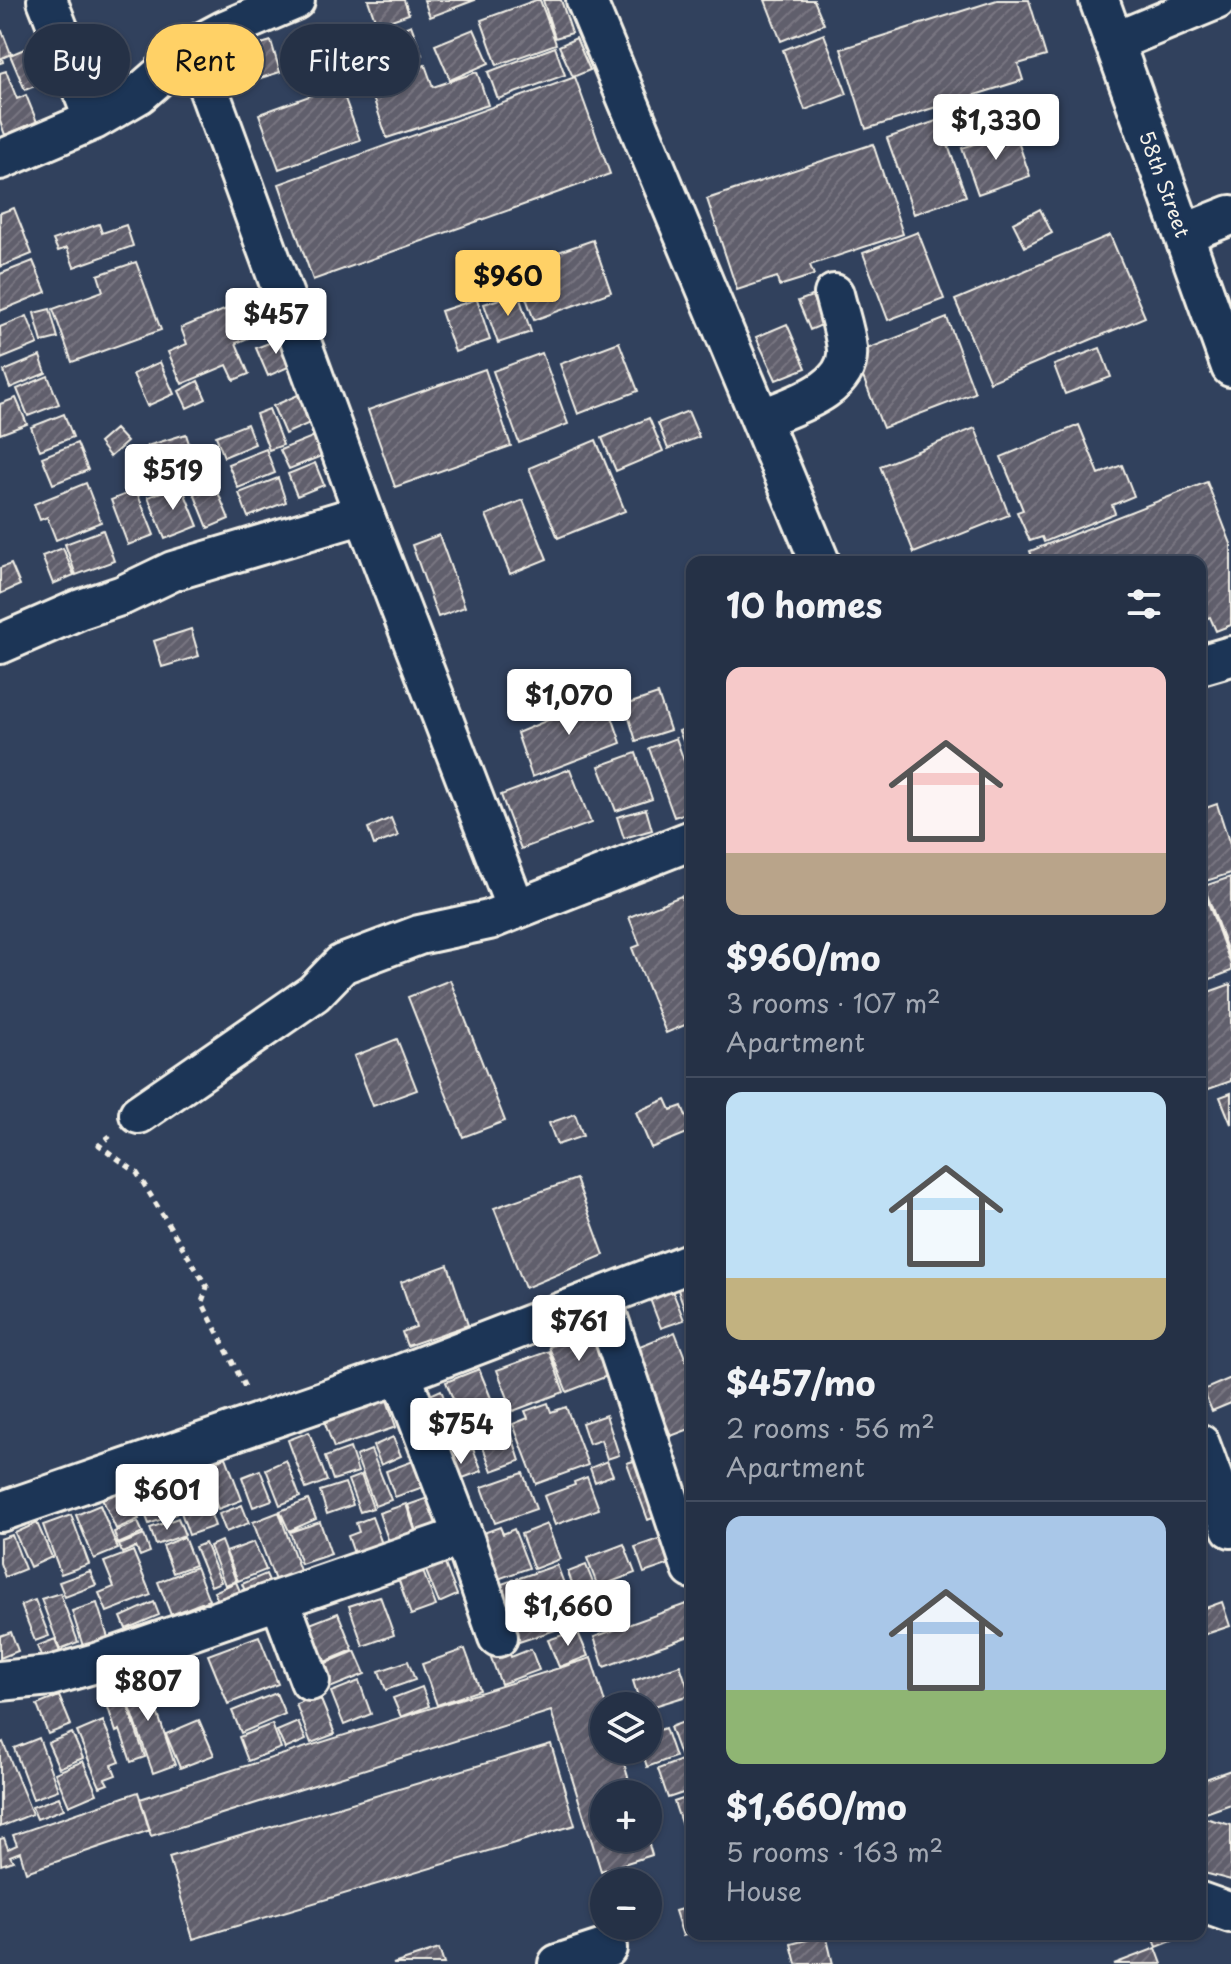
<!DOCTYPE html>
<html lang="en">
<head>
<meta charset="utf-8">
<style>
  :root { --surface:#253146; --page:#313d51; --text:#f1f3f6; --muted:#a3a9b3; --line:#424c5f; --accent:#ffd166 }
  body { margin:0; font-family:"Playpen Sans",sans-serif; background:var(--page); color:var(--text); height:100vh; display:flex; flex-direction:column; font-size:30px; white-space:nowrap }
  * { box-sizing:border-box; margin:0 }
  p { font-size:26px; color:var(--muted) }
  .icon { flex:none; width:44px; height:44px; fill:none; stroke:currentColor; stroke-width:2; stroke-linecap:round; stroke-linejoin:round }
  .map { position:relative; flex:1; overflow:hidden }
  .side { position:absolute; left:686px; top:556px; width:520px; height:1384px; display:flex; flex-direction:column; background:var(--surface); border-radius:16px; box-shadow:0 2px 6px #0004,0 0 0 2px var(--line) }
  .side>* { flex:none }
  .top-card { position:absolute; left:24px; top:24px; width:542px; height:72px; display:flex; gap:16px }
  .fabs { position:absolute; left:590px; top:1692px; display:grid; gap:16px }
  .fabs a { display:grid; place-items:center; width:72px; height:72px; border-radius:50%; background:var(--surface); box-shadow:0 2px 6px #0004,0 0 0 2px var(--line); font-size:40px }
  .price { position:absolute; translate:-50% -68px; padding:0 18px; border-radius:8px; background:#fff; color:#222; font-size:26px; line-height:52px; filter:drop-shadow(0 2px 4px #0008) }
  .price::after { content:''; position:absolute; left:50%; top:48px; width:24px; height:18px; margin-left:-12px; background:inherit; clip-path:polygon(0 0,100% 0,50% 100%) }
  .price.on { background:var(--accent); color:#111 }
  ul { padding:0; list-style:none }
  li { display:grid; align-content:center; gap:16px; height:424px; padding:0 40px }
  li+li { border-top:2px solid var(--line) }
  li span { display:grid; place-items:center; height:248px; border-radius:16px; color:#555 }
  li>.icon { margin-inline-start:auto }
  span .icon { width:144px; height:144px; fill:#fffc; stroke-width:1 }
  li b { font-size:34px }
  h2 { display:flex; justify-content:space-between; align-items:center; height:96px; padding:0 40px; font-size:34px }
  .chip { padding:0 28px; border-radius:36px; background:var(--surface); box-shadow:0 2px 6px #0004,0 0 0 2px var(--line); font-size:28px; line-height:72px }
  .chip.on { background:var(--accent); color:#111 }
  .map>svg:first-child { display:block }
  .building { fill:url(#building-hatch); stroke:#f4f1e8; stroke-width:2 }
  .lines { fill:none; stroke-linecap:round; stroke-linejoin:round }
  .minor-casing { stroke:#f4f1e8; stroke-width:44 }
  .path { stroke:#f4f1e8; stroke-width:5; stroke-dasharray:6 6; stroke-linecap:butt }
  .minor { stroke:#1d3557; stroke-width:38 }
  .labels { text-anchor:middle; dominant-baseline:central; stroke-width:6; stroke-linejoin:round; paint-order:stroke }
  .street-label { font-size:20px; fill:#f4f1e8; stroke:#1d3557 }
</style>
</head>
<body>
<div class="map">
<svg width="1231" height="1964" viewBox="0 0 1231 1964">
  <defs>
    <pattern id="building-hatch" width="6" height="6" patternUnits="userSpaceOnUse" patternTransform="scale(2)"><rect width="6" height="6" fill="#615e6c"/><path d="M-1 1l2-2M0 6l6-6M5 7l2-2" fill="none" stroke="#787681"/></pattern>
  </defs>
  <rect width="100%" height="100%" fill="#31415d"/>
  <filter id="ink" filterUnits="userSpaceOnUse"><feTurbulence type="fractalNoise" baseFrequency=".0125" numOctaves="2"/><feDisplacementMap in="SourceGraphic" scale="16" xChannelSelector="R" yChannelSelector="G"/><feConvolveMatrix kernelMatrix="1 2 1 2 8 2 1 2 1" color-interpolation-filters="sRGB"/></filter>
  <g filter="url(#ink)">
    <path class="building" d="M 368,0 L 404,0 L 409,14 L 377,25 Z
      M 424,0 L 475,0 L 430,17 Z
      M 536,0 L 540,0 L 556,44 L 497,65 L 481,20 Z
      M 543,0 L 561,0 L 572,33 L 555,38 Z
      M 765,0 L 814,0 L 824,24 L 781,41 Z
      M 997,0 L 1029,0 L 1046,56 L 1018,64 L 1023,80 L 866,129 L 841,49 Z
      M 411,25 L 422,55 L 375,74 L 364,44 Z
      M 474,29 L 489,63 L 450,80 L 435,45 Z
      M 2,31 L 11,54 L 2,58 L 3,62 L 0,63 L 0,32 Z
      M 824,34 L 847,94 L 805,110 L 783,50 Z
      M 576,38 L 590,70 L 573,77 L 559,46 Z
      M 271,41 L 280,72 L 225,89 L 215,58 Z
      M 29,47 L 48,47 L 60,76 L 25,90 L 10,55 Z
      M 555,47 L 565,75 L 498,99 L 488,72 Z
      M 425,65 L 433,87 L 477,72 L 488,105 L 387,138 L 368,83 Z
      M 6,71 L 17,99 L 26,95 L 37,122 L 5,135 L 0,121 L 0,73 Z
      M 575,77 L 610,174 L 313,280 L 279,184 Z
      M 340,85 L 360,140 L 279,169 L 259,114 Z
      M 939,120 L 966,196 L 914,214 L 887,138 Z
      M 1014,130 L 1030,176 L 978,194 L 962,148 Z
      M 873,144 L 903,234 L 810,265 L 814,275 L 779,286 L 777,277 L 737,290 L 707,199 Z
      M 14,208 L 32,254 L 0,267 L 0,213 Z
      M 1040,209 L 1052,233 L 1025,247 L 1013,223 Z
      M 99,224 L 102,233 L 126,225 L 133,246 L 74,267 L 67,248 L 58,251 L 53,240 Z
      M 918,232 L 944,299 L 888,320 L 863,253 Z
      M 1110,235 L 1145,317 L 990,382 L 955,300 Z
      M 593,240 L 611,292 L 534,320 L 515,267 Z
      M 33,261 L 46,292 L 0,311 L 0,274 Z
      M 136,262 L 161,330 L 72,362 L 53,309 L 103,291 L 98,275 Z
      M 518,293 L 531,332 L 498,343 L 484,304 Z
      M 812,296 L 824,324 L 810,330 L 798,301 Z
      M 255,297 L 269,329 L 236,343 L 249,374 L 234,380 L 227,365 L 182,384 L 168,352 L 187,344 L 181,328 Z
      M 477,299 L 490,340 L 455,352 L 441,311 Z
      M 50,309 L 58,338 L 42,342 L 34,313 Z
      M 27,316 L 38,344 L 1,359 L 0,327 Z
      M 947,318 L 975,393 L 883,428 L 854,354 Z
      M 787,324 L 806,368 L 776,380 L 756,337 Z
      M 284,337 L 295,364 L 268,376 L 256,348 Z
      M 619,342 L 638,391 L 578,414 L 560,364 Z
      M 1100,348 L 1111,377 L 1065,394 L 1054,365 Z
      M 542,353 L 568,424 L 519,443 L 493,371 Z
      M 40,356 L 46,373 L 10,388 L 4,371 Z
      M 160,362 L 174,394 L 147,406 L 133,374 Z
      M 485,369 L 511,446 L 395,487 L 368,410 Z
      M 48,376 L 59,404 L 28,416 L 17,389 Z
      M 198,381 L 206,399 L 187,408 L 179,391 Z
      M 300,394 L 312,422 L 285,434 L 273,406 Z
      M 16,398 L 27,424 L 0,434 L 0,404 Z
      M 269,409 L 283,445 L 269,450 L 256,414 Z
      M 688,411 L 699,437 L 668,449 L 658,423 Z
      M 64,414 L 73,437 L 40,450 L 31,427 Z
      M 649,418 L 663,451 L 616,471 L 602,438 Z
      M 247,424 L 255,444 L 224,457 L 216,436 Z
      M 1079,425 L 1099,474 L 1122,465 L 1134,496 L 1112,505 L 1115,513 L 1044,542 L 1042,537 L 1030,541 L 1017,512 L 1023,510 L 1001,457 Z
      M 975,428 L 1009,515 L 914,553 L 880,466 Z
      M 115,429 L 127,442 L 110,457 L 99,443 Z
      M 322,433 L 329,453 L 289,469 L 280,450 Z
      M 186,434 L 196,466 L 156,478 L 147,446 Z
      M 596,440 L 625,511 L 558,538 L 529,468 Z
      M 77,443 L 88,470 L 53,484 L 42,457 Z
      M 266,449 L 275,473 L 238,488 L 228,464 Z
      M 315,463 L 324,485 L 297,496 L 288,474 Z
      M 212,478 L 229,519 L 208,528 L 191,486 Z
      M 278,478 L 286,502 L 248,517 L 239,493 Z
      M 1207,482 L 1231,544 L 1231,625 L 1216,631 L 1210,617 L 1200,621 L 1200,562 L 1034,562 L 1030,551 Z
      M 86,483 L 101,522 L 56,540 L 47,517 L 40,520 L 34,504 Z
      M 181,484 L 198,526 L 165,539 L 148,497 Z
      M 136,490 L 154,535 L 128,545 L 111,500 Z
      M 523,500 L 547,559 L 510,574 L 486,515 Z
      M 103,530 L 114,561 L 76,575 L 65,544 Z
      M 439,535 L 465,607 L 438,617 L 412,545 Z
      M 63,548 L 74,575 L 53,584 L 42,556 Z
      M 11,564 L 20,585 L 0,594 L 0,568 Z
      M 191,629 L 199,656 L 162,667 L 154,641 Z
      M 658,694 L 670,730 L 636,741 L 625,705 Z
      M 605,696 L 621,743 L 532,777 L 517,733 Z
      M 692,726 L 692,762 L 679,731 Z
      M 676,738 L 692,784 L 692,811 L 674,817 L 649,748 Z
      M 636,753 L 652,799 L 616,811 L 599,766 Z
      M 570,769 L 591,823 L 521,849 L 501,795 Z
      M 1217,804 L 1231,848 L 1231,873 L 1200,883 L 1200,810 Z
      M 646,809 L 652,830 L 624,838 L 617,817 Z
      M 391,818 L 398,836 L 374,845 L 368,828 Z
      M 1231,877 L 1231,960 L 1204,886 Z
      M 1200,886 L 1202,886 L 1231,965 L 1231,971 L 1200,983 Z
      M 681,896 L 692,923 L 692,1022 L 666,1033 L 632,948 L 640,945 L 629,917 Z
      M 450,980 L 505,1121 L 463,1137 L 408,997 Z
      M 1231,984 L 1231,1081 L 1200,1092 L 1200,995 Z
      M 397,1039 L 417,1090 L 373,1106 L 354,1056 Z
      M 1231,1093 L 1231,1124 L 1220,1097 Z
      M 666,1099 L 671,1110 L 682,1106 L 692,1131 L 651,1148 L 636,1112 Z
      M 575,1114 L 583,1136 L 557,1145 L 549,1123 Z
      M 576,1179 L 604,1255 L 525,1288 L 494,1208 Z
      M 448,1265 L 468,1325 L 407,1346 L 402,1332 L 416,1327 L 401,1282 Z
      M 692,1281 L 692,1330 L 677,1287 Z
      M 672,1290 L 684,1320 L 661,1328 L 650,1299 Z
      M 675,1332 L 692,1376 L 692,1428 L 671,1436 L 637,1347 Z
      M 581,1339 L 584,1346 L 597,1341 L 610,1375 L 567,1392 L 549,1347 L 566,1340 L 568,1344 Z
      M 549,1351 L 564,1392 L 513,1411 L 497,1370 Z
      M 479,1369 L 493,1403 L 460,1416 L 446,1382 Z
      M 1231,1378 L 1231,1403 L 1212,1411 L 1203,1390 Z
      M 441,1390 L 451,1416 L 427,1425 L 417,1401 Z
      M 385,1394 L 396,1427 L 334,1448 L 322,1415 Z
      M 548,1403 L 551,1412 L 566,1407 L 588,1465 L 536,1484 L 513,1424 L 528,1418 L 525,1411 Z
      M 499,1409 L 506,1430 L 474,1442 L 466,1421 Z
      M 606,1415 L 619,1455 L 607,1459 L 601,1440 L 589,1444 L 582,1423 Z
      M 309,1432 L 327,1481 L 306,1489 L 288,1440 Z
      M 512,1436 L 520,1461 L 492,1471 L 483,1447 Z
      M 393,1437 L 401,1456 L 381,1465 L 373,1446 Z
      M 350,1448 L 358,1472 L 333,1480 L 325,1457 Z
      M 473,1449 L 482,1471 L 449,1483 L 441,1460 Z
      M 371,1450 L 391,1500 L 375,1506 L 356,1456 Z
      M 226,1457 L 242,1500 L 218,1509 L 202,1466 Z
      M 640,1459 L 660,1515 L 648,1520 L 627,1463 Z
      M 286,1460 L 300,1497 L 280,1505 L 266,1469 Z
      M 416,1460 L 426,1486 L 395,1497 L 386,1471 Z
      M 607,1461 L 613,1475 L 595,1482 L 590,1468 Z
      M 181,1465 L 192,1490 L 175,1497 L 165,1472 Z
      M 260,1470 L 272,1500 L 253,1507 L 242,1477 Z
      M 523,1473 L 536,1509 L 495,1523 L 482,1487 Z
      M 361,1475 L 373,1508 L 360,1512 L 348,1480 Z
      M 587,1477 L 599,1509 L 555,1525 L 544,1496 L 575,1485 L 574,1482 Z
      M 162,1478 L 176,1514 L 149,1524 L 135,1488 Z
      M 345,1483 L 353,1505 L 327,1514 L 320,1491 Z
      M 126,1488 L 139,1519 L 116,1529 L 102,1498 Z
      M 428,1498 L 440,1533 L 420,1540 L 408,1505 Z
      M 308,1500 L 316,1519 L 289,1531 L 280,1511 Z
      M 207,1503 L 215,1526 L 189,1535 L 181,1512 Z
      M 406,1504 L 418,1540 L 391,1548 L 379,1513 Z
      M 100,1505 L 118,1549 L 94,1559 L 76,1515 Z
      M 242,1505 L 249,1523 L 226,1532 L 219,1514 Z
      M 279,1512 L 304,1582 L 279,1591 L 253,1522 Z
      M 71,1515 L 89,1564 L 61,1574 L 43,1525 Z
      M 372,1517 L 385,1552 L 357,1562 L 348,1536 L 359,1532 L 356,1523 Z
      M 178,1518 L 185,1535 L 156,1545 L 150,1528 Z
      M 138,1522 L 143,1533 L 118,1544 L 114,1532 Z
      M 320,1522 L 331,1554 L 301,1564 L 290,1532 Z
      M 37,1523 L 52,1557 L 30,1567 L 15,1533 Z
      M 547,1524 L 560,1559 L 534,1569 L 521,1534 Z
      M 500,1527 L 503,1534 L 514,1529 L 529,1568 L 484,1584 L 467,1539 Z
      M 12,1535 L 25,1569 L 5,1577 L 0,1563 L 0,1539 Z
      M 144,1535 L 150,1552 L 140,1556 L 136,1547 L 122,1553 L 119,1545 Z
      M 184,1537 L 195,1565 L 173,1573 L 163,1546 Z
      M 664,1537 L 673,1563 L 644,1573 L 635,1547 Z
      M 221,1541 L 236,1581 L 225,1585 L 210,1546 Z
      M 254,1542 L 266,1570 L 238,1581 L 226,1552 Z
      M 205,1543 L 221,1582 L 211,1586 L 195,1547 Z
      M 624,1544 L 635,1573 L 598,1587 L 587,1558 Z
      M 133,1551 L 151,1595 L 107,1612 L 99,1593 L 114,1587 L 104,1562 Z
      M 443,1559 L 457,1595 L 439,1603 L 424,1566 Z
      M 557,1565 L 566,1589 L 499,1613 L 490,1588 Z
      M 586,1565 L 597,1593 L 578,1600 L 568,1572 Z
      M 421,1566 L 436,1606 L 411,1615 L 397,1575 Z
      M 196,1567 L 209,1600 L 171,1615 L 158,1582 Z
      M 90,1571 L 96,1585 L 65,1597 L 59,1582 Z
      M 266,1574 L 273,1590 L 249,1600 L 242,1584 Z
      M 236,1582 L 243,1598 L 221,1607 L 214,1592 Z
      M 568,1591 L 579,1622 L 507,1646 L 496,1615 Z
      M 60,1593 L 78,1642 L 60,1649 L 41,1599 Z
      M 380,1596 L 394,1635 L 363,1646 L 349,1606 Z
      M 35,1600 L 49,1636 L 35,1641 L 21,1605 Z
      M 154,1602 L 159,1615 L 126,1629 L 121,1617 Z
      M 1222,1602 L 1230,1626 L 1200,1636 L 1200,1610 Z
      M 97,1603 L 111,1647 L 86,1656 L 72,1611 Z
      M 686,1604 L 692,1620 L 692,1635 L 604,1667 L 594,1637 Z
      M 338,1613 L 353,1650 L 313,1667 L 297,1629 Z
      M 577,1630 L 588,1656 L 559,1667 L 548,1640 Z
      M 11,1632 L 18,1651 L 0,1658 L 0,1636 Z
      M 259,1636 L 278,1684 L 228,1704 L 208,1655 Z
      M 55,1639 L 61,1655 L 44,1663 L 37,1646 Z
      M 465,1649 L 480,1690 L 437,1705 L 422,1664 Z
      M 508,1649 L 511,1657 L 531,1649 L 539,1670 L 501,1684 L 490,1655 Z
      M 355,1651 L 365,1674 L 325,1690 L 314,1668 Z
      M 591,1658 L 606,1706 L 604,1706 L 604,1750 L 620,1750 L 633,1794 L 604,1794 L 604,1838 L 647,1838 L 652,1855 L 601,1871 L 551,1711 L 151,1836 L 140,1799 Z
      M 408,1661 L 415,1680 L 386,1690 L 379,1671 Z
      M 680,1665 L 690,1695 L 648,1708 L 648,1706 L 641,1706 L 633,1681 Z
      M 144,1673 L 175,1765 L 153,1773 L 121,1681 Z
      M 359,1681 L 371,1714 L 344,1725 L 331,1692 Z
      M 121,1686 L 145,1757 L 131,1762 L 120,1730 L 116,1732 L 103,1692 Z
      M 422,1687 L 429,1706 L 401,1717 L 393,1698 Z
      M 276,1693 L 285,1714 L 241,1733 L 232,1711 Z
      M 319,1695 L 335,1734 L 311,1743 L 296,1704 Z
      M 59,1696 L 71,1725 L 48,1734 L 37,1705 Z
      M 692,1719 L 692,1751 L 680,1755 L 670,1727 Z
      M 199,1720 L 214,1755 L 180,1768 L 166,1734 Z
      M 103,1721 L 120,1762 L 112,1765 L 116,1775 L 105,1779 L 108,1784 L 100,1787 L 77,1732 Z
      M 298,1722 L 306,1740 L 285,1749 L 277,1731 Z
      M 272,1724 L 281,1748 L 248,1761 L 239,1737 Z
      M 665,1728 L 675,1757 L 647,1767 L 642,1750 L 648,1750 L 648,1734 Z
      M 72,1733 L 83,1758 L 59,1768 L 48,1743 Z
      M 39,1738 L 58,1790 L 33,1799 L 14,1748 Z
      M 3,1742 L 32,1814 L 0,1827 L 0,1744 Z
      M 551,1744 L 575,1825 L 193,1939 L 169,1857 Z
      M 692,1756 L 692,1790 L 668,1798 L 658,1769 Z
      M 83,1761 L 97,1794 L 69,1806 L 55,1773 Z
      M 1231,1770 L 1231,1804 L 1200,1815 L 1200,1781 Z
      M 138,1792 L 150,1830 L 26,1872 L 20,1852 L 10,1856 L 13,1861 L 1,1865 L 0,1839 L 4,1838 L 8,1849 L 17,1845 L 13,1835 Z
      M 692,1796 L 692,1829 L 684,1832 L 674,1802 Z
      M 59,1797 L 64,1809 L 37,1819 L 32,1807 Z
      M 1205,1818 L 1231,1825 L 1231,1880 L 1200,1872 L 1200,1835 Z
      M 692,1906 L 692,1933 L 683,1936 L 675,1911 Z
      M 1152,1934 L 1181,1934 L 1182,1937 L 1157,1947 Z
      M 826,1935 L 833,1964 L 796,1964 L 791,1944 Z
      M 1156,1948 L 1162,1964 L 1114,1964 Z
      M 439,1949 L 444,1964 L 393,1964 Z"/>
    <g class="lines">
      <g class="minor-casing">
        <path id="minor" d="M 47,0 L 94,120
          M 586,0 L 820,562
          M 1099,0 L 1231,367
          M 1114,42 L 1216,0
          M 193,47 L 364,514 L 516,909
          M 0,160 L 94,120 L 139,94 L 193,47 L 225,30 L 295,0
          M 1183,234 L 1231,215
          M 761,419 C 791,406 851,390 847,349 C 845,330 838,311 834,294
          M 0,644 L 78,610 L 123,595 L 173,571 L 364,514
          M 1200,665 L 1231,656
          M 139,1114 L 314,993 L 342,964 L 419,935 L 489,920 L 692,840
          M 601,1297 L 692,1569
          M 401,1374 L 463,1536 L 498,1637
          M 1200,1444 L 1231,1528
          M 0,1512 L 401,1374 L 692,1262
          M 280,1601 L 310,1681
          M 0,1681 L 50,1676 L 96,1663 L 463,1536
          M 1200,1902 L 1231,1913
          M 558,1964 L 607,1948"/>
      </g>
      <path class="path" d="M 110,1136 L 99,1145 L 137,1173 L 207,1287 L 202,1302 L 245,1387"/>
      <use href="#minor" class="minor"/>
    </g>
  </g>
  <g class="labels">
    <g class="street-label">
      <text transform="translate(1165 184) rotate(70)">58th Street</text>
    </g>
  </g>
</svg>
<div class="fabs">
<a><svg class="icon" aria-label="layers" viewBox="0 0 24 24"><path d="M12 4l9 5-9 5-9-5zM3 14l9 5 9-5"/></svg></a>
<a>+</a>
<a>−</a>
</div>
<b class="price" style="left:996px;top:162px">$1,330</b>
<b class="price on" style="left:508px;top:318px">$960</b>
<b class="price" style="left:276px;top:356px">$457</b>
<b class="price" style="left:173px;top:512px">$519</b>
<b class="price" style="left:569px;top:737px">$1,070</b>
<b class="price" style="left:579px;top:1363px">$761</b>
<b class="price" style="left:461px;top:1466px">$754</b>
<b class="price" style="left:167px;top:1532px">$601</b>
<b class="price" style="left:568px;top:1648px">$1,660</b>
<b class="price" style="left:148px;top:1723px">$807</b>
<div class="top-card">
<a class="chip">Buy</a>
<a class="chip on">Rent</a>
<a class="chip">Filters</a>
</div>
<section class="side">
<h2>10 homes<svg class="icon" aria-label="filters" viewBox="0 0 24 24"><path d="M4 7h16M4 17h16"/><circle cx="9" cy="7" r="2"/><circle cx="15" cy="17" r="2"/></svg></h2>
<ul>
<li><span style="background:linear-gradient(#f6c9c9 75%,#b9a48a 0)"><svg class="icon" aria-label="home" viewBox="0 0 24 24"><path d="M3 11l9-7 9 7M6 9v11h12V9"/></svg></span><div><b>$960/mo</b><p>3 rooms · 107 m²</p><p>Apartment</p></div></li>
<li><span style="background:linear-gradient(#bfe0f5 75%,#c2b280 0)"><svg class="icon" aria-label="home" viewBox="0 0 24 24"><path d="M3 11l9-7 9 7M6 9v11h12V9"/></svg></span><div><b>$457/mo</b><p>2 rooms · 56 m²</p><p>Apartment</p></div></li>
<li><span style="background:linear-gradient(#a9c7e8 70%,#8fb573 0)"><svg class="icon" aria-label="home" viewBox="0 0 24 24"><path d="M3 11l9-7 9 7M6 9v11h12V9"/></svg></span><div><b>$1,660/mo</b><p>5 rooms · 163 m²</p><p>House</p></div></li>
</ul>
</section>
</div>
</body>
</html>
